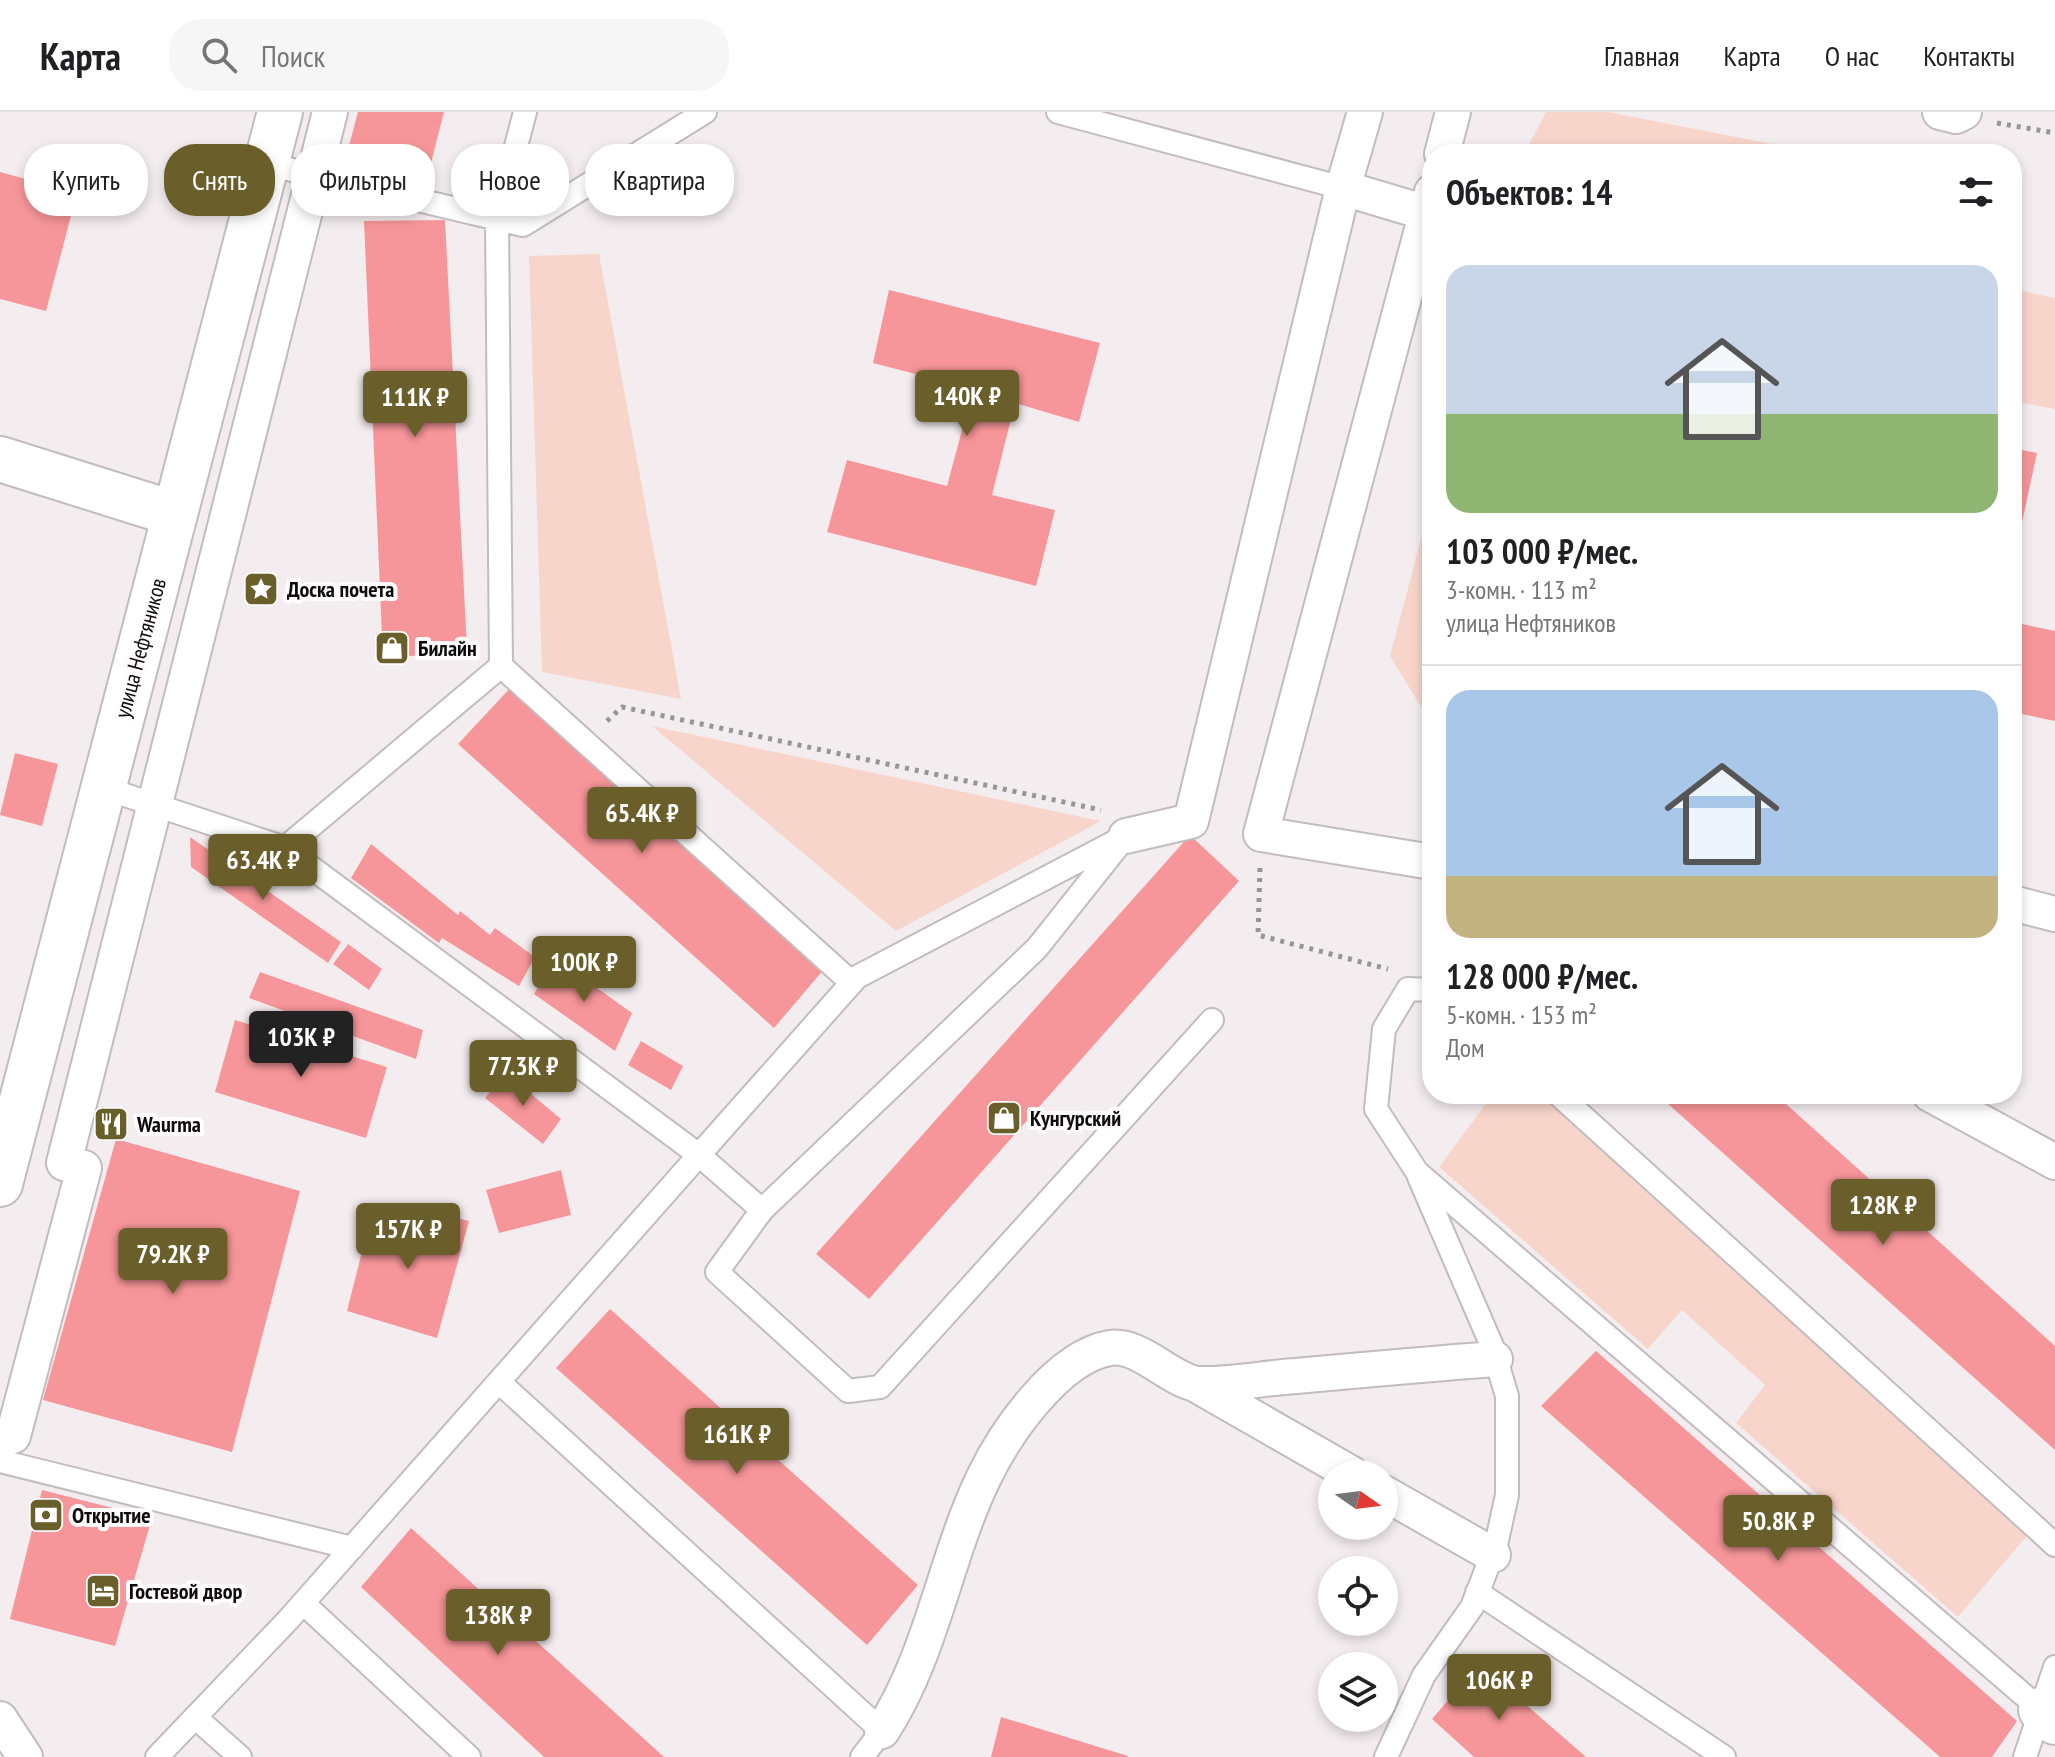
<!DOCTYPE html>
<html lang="ru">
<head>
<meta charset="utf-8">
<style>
  :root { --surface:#fff; --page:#f6f6f6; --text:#202124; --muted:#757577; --line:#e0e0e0; --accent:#6a5e2b }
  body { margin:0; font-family:"PT Sans Narrow",sans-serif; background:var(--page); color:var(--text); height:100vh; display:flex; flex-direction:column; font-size:30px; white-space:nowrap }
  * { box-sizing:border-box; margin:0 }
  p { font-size:26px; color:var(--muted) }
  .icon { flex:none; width:44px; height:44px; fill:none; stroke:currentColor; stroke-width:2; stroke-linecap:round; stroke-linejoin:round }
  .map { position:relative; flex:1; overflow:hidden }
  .panel { position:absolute; left:1422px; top:32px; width:600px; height:960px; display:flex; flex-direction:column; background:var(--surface); border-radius:32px; box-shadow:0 4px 12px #0003 }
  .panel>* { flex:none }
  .banner { position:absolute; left:24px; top:32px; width:760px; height:72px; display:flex; gap:16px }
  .needle { width:52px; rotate:104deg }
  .tools { position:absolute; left:1318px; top:1348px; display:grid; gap:16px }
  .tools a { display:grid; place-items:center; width:80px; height:80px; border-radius:50%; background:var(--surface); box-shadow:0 4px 12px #0003; font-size:40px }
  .price { position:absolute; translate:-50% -68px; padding:0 18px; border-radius:8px; background:var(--accent); color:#fff; font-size:26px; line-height:52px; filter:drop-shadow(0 2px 4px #0008) }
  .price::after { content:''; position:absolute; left:50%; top:48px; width:24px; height:18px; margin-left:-12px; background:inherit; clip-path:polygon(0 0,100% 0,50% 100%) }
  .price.on { background:#222; color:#fff }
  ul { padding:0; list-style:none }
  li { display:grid; align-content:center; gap:16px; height:424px; padding:0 24px }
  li+li { border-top:2px solid var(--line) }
  li span { display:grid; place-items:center; height:248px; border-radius:24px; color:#555 }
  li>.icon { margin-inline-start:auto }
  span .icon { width:144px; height:144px; fill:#fffc; stroke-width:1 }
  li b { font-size:34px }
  h2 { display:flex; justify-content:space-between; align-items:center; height:96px; padding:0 24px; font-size:34px }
  .chip { padding:0 28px; border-radius:32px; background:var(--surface); box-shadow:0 4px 12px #0003; font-size:28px; line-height:72px }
  .chip.on { background:var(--accent); color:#fff }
  header { display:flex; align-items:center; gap:48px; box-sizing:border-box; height:112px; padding:0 40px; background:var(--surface); border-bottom:2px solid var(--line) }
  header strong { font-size:38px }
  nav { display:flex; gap:44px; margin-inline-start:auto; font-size:28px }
  .search { width:560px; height:72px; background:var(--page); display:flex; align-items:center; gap:20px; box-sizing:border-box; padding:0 28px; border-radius:32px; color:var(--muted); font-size:30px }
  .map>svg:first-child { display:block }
  .green { fill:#f8d5cb }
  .building { fill:#f7969a }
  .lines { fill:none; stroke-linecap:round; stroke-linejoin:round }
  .service-casing { stroke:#c2bcbe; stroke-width:26 }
  .pedestrian-casing { stroke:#c2bcbe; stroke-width:38 }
  .minor-casing { stroke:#c2bcbe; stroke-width:48 }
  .path { stroke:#999495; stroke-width:5; stroke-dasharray:4 6; stroke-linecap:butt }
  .service { stroke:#fff; stroke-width:22 }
  .pedestrian { stroke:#fff; stroke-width:34 }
  .minor { stroke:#fff; stroke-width:44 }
  .labels { text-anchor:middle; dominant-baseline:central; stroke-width:8; stroke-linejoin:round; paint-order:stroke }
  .poi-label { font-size:22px; font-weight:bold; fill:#0d0b0b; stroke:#fffcfd; text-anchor:start }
  .street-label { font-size:22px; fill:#0d0b0b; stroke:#fffcfd }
</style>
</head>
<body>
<header>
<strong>Карта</strong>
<div class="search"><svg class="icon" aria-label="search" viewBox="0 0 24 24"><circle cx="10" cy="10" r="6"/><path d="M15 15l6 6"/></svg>Поиск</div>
<nav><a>Главная</a><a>Карта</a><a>О нас</a><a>Контакты</a></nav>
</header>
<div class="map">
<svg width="2055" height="1645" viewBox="0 0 2055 1645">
  <rect width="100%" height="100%" fill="#f4edef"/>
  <path class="green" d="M 1546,0 L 1608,0 L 1772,32 L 1770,42 L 1524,42 Z
    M 599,142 L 681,587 L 542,560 L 529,144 Z
    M 2012,177 L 2055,186 L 2055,297 L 2012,289 Z
    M 1432,386 L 1432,613 L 1390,544 Z
    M 652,614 L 1101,709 L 896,819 Z
    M 1493,982 L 1539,982 L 2030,1420 L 1958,1505 L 1736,1311 L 1765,1273 L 1682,1198 L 1648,1237 L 1439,1055 Z"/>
  <path class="building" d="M 358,0 L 444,0 L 427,67 L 346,45 Z
    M 0,60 L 77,81 L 46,199 L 0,187 Z
    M 445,108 L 467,538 L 383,547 L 364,109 Z
    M 889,178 L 1100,231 L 1079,310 L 1015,291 L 992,383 L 1055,398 L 1036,474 L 827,420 L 847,348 L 947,374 L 973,277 L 873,251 Z
    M 2012,336 L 2037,341 L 2013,452 L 2012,452 Z
    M 2012,510 L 2055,519 L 2055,609 L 2012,600 Z
    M 514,572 L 825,856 L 774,916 L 458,632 Z
    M 15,641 L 58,652 L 42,714 L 0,703 Z
    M 1190,723 L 1239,769 L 869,1187 L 816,1142 Z
    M 190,725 L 341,830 L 328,851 L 191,755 Z
    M 371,732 L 458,803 L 460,799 L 490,823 L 495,816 L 535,845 L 519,874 L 442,826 L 439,831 L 351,766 Z
    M 348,832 L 382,857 L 369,878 L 333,852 Z
    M 555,846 L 632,901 L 615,939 L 534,882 Z
    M 260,860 L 423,918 L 416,947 L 249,886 Z
    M 235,908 L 387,955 L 366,1026 L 215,980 Z
    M 641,929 L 683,954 L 671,978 L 628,953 Z
    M 506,961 L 561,1007 L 543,1032 L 485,986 Z
    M 1657,982 L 1775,982 L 2055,1234 L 2055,1338 Z
    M 116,1027 L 300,1079 L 232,1340 L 43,1288 Z
    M 561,1058 L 571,1103 L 499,1121 L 486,1078 Z
    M 422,1098 L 469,1109 L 437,1226 L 347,1199 L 372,1100 L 419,1112 Z
    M 610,1197 L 918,1473 L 867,1533 L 556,1256 Z
    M 1596,1239 L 2017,1609 L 1992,1645 L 1940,1645 L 1541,1294 Z
    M 42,1378 L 152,1406 L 115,1534 L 10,1507 Z
    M 411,1416 L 664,1645 L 544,1645 L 361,1475 Z
    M 1479,1552 L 1586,1645 L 1474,1645 L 1432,1607 Z
    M 1001,1605 L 1128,1644 L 1128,1645 L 991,1645 Z"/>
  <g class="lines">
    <g class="service-casing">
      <path id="service" d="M 1058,0 L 1343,76
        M 267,52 L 523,113 L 705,0
        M 501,554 L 852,871
        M 104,676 L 285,736 L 699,1043 L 288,1508 L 157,1645
        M 1126,724 L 1037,836 L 762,1098 L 699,1043 L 857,865 Z
        M 285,736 L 501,554 L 497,107 L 525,0
        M 1432,878 L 1408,877 L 1384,917 L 1376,997 L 1417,1060 L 2041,1598
        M 1558,982 L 2055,1433
        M 762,1098 L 717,1160 L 848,1279 L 880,1275 L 1212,908
        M 499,1270 L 882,1619 L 862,1645
        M 0,1349 L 352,1436
        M 1477,1480 L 1724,1645
        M 303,1491 L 469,1645
        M 195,1605 L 240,1645
        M 1386,1645 L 1424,1563 L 1472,1495 L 1496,1433 L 1507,1383 L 1507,1284 L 1492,1234 L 1419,1065
        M 2025,1645 L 2055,1555"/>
    </g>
    <g class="pedestrian-casing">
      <path id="pedestrian" d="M 1940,0 L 1956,4 L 1964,0
        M 1442,42 L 1453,0
        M 1343,76 L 1427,101
        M 1432,80 L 1261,722 L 1432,750
        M 1126,724 L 1191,709 L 1343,76 L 1365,0
        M 2012,791 L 2055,802
        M 1930,982 L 2055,1050
        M 1195,1272 L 1352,1362
        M 0,1328 L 13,1324 L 84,1056 L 64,1051 L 330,0
        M 1384,1381 L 1493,1443
        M 0,1607 L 25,1645
        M 882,1619 C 932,1542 944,1449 983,1367 C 1005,1321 1057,1245 1110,1236 C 1140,1231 1173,1271 1199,1272 C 1230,1273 1264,1266 1296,1264 C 1362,1258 1429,1252 1495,1247"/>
    </g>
    <g class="minor-casing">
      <path id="minor" d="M 0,347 L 175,402
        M 0,1072 L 280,0
        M 2041,1598 L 2055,1610"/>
    </g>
    <path class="path" d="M 1997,11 L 2055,21
      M 607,609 L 622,595 L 1101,698
      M 1260,756 L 1258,823 L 1388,857"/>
    <use href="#service" class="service"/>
    <use href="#pedestrian" class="pedestrian"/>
    <use href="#minor" class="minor"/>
  </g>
  <defs>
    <g id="sight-square" transform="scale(1.8)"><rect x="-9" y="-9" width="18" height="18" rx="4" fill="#6a5e2b" stroke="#fffcfd"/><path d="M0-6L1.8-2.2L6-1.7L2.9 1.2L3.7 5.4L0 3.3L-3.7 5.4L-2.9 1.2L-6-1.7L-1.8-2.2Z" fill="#fff"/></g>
    <g id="shop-square" transform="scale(1.8)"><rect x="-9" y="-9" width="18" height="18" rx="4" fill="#6a5e2b" stroke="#fffcfd"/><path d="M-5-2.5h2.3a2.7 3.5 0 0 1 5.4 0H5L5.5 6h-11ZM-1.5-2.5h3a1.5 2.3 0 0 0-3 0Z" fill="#fff"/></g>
    <g id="restaurant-square" transform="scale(1.8)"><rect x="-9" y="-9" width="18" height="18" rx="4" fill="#6a5e2b" stroke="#fffcfd"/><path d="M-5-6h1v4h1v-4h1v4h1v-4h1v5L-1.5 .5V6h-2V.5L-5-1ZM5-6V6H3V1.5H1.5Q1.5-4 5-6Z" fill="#fff"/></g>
    <g id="bank-square" transform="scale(1.8)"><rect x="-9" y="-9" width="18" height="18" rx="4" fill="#6a5e2b" stroke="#fffcfd"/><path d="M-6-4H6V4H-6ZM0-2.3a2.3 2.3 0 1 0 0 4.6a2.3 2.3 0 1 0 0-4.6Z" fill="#fff"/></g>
    <g id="hotel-square" transform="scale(1.8)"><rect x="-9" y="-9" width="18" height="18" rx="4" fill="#6a5e2b" stroke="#fffcfd"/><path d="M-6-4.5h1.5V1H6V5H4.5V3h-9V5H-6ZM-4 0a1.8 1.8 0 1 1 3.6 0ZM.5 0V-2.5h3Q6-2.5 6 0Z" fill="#fff"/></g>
  </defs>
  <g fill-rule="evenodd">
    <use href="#sight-square" x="261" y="477"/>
    <use href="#shop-square" x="392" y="536"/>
    <use href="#shop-square" x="1004" y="1006"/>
    <use href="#restaurant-square" x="111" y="1012"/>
    <use href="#bank-square" x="46" y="1403"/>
    <use href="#hotel-square" x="103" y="1479"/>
  </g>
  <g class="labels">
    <g class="poi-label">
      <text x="287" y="477">Доска почета</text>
      <text x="418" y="536">Билайн</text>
      <text x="1030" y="1006">Кунгурский</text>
      <text x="137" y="1012">Waurma</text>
      <text x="72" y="1403">Открытие</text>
      <text x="129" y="1479">Гостевой двор</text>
    </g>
    <g class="street-label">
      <text transform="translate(140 536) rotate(-75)">улица Нефтяников</text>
    </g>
  </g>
</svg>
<div class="tools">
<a><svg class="needle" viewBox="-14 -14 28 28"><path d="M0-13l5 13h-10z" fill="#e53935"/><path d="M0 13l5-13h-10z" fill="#757577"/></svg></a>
<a><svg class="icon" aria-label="locate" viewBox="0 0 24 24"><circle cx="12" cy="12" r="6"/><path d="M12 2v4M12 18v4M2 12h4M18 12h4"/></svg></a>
<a><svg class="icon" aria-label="layers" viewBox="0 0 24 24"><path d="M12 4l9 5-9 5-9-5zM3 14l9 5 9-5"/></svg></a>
</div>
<b class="price" style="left:967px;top:326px">140K ₽</b>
<b class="price" style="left:415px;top:327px">111K ₽</b>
<b class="price" style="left:642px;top:743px">65.4K ₽</b>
<b class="price" style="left:263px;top:790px">63.4K ₽</b>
<b class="price" style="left:584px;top:892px">100K ₽</b>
<b class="price on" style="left:301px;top:967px">103K ₽</b>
<b class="price" style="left:523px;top:996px">77.3K ₽</b>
<b class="price" style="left:1883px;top:1135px">128K ₽</b>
<b class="price" style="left:408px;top:1159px">157K ₽</b>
<b class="price" style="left:173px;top:1184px">79.2K ₽</b>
<b class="price" style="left:737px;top:1364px">161K ₽</b>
<b class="price" style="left:1778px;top:1451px">50.8K ₽</b>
<b class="price" style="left:498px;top:1545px">138K ₽</b>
<b class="price" style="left:1499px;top:1610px">106K ₽</b>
<div class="banner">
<a class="chip">Купить</a>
<a class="chip on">Снять</a>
<a class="chip">Фильтры</a>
<a class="chip">Новое</a>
<a class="chip">Квартира</a>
</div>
<section class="panel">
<h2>Объектов: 14<svg class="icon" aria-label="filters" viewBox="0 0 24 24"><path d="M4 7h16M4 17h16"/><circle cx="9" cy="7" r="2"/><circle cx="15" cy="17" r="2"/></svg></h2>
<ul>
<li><span style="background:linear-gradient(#c9d6e8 60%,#8fb573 0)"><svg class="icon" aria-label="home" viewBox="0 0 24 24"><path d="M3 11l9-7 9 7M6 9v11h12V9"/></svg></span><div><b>103 000 ₽/мес.</b><p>3-комн. · 113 m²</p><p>улица Нефтяников</p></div></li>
<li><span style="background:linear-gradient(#a9c7e8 75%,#c2b280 0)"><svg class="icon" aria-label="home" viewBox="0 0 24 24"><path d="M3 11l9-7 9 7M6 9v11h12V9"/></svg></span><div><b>128 000 ₽/мес.</b><p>5-комн. · 153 m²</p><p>Дом</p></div></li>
</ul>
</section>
</div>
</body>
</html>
